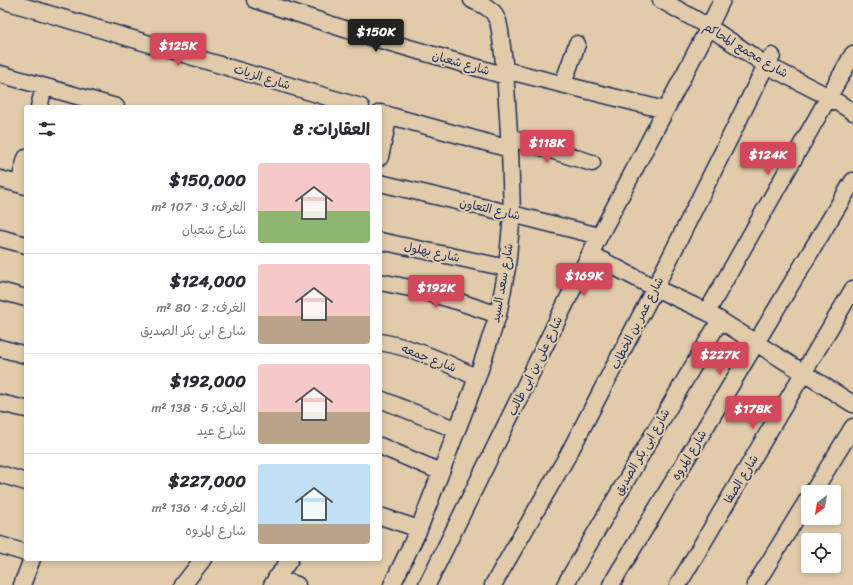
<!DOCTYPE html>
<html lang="ar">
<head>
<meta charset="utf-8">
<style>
  :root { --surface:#fff; --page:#f2f2f3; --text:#2b2b33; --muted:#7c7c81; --line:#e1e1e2; --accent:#d1495b }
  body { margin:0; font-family:Sriracha,"Playpen Sans Arabic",sans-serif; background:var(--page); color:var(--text); direction:rtl; height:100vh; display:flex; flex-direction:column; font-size:15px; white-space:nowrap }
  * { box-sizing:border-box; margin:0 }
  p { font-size:13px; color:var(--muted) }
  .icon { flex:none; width:22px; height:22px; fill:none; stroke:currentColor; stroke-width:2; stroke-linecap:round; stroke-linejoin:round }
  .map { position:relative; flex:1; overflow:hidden; direction:ltr }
  .drawer { position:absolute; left:24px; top:105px; width:358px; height:456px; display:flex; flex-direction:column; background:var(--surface); border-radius:4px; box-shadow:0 2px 6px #0003; direction:rtl }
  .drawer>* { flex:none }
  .needle { width:26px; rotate:211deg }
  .tools { position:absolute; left:801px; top:485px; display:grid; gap:8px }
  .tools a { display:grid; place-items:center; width:40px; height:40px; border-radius:4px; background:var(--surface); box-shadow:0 2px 6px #0003; font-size:20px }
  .price { position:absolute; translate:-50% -34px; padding:0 9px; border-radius:4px; background:var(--accent); color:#fff; font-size:13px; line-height:26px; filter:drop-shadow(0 1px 2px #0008) }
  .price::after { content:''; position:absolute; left:50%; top:24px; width:12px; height:9px; margin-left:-6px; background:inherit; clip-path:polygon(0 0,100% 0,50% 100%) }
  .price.on { background:#222; color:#fff }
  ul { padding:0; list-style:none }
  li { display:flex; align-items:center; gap:12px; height:100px; padding:0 12px }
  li+li { border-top:1px solid var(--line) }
  li span { display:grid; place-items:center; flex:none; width:112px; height:80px; border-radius:4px; color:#555 }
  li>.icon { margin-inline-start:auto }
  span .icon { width:48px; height:48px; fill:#fffc; stroke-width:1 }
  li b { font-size:17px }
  h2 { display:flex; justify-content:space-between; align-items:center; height:48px; padding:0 12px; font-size:17px }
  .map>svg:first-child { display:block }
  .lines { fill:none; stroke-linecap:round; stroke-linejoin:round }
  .minor-casing { stroke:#1b2f5e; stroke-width:19 }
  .minor { stroke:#e1cbaa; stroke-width:16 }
  .labels { text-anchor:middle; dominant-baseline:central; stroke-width:4; stroke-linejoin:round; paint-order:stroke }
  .street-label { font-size:12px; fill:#1b2f5e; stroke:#e1cbaa }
</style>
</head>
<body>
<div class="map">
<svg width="853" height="585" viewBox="0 0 853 585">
  <rect width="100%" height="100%" fill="#e1cbaa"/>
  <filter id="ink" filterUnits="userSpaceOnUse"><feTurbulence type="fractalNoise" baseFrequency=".025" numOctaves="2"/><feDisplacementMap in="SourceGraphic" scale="8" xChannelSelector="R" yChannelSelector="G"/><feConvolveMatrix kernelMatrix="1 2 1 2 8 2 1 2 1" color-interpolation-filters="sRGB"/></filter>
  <g filter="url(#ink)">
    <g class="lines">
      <g class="minor-casing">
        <path id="minor" d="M 2,0 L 361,107
          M 255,0 L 357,33 L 506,76
          M 661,0 L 709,27 L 766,65 L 829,97 L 853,112
          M 505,70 L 665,110
          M 0,74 L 116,107
          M 563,84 L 577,44
          M 39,107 L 44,87
          M 380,113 L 510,149
          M 509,137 L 592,163
          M 380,157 L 389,115
          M 0,179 L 26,186
          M 380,183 L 512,214 L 599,236
          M 19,184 L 26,158
          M 0,238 L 26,245
          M 380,241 L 507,268
          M 590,254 L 655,288 L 707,312 L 853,404
          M 380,282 L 415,289 L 457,301 L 498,315
          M 0,291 L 26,298
          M 707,312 L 853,54
          M 380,342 C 415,348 446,362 477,378
          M 0,348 L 26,355
          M 380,399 L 457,430
          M 0,403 L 26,409
          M 380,446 L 441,472
          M 0,474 L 26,482
          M 813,492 L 853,427
          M 380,516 L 419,529
          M 0,545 L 26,553
          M 276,578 L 297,585
          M 22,585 L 32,559
          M 183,585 L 203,559
          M 272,585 L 290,559
          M 392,585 L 419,529 L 477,378 L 498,315 L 507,268 L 512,214 L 510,149 L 505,70 L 500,31 L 498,21 L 493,12 L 485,6 L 472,0
          M 427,585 L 590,254 L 709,27 L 722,0
          M 493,585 L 568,455 L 655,288 L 766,65 L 772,56
          M 565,585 L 720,320
          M 611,585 L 853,181
          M 678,585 L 853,289
          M 755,585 L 808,499"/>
      </g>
      <use href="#minor" class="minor"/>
    </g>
  </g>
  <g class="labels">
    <g class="street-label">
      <text transform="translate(746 50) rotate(31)">شارع مجمع المحاكم</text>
      <text transform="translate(461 63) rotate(16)">شارع شعبان</text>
      <text transform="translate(262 77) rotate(17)">شارع الزيات</text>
      <text transform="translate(490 209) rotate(13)">شارع التعاون</text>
      <text transform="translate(432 252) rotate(12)">شارع بهلول</text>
      <text transform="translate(502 283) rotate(-80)">شارع سعد السيد</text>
      <text transform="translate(637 323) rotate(-63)">شارع عمر بن الخطاب</text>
      <text transform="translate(429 358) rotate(21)">شارع جمعه</text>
      <text transform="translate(535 366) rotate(-64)">شارع على بن ابى طالب</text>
      <text transform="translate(642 452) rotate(-60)">شارع ابى بكر الصديق</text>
      <text transform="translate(689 455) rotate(-59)">شارع المروه</text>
      <text transform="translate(741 479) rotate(-59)">شارع الصفا</text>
    </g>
  </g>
</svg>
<div class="tools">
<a><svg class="needle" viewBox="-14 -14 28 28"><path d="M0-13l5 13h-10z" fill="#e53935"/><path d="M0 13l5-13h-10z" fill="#7c7c81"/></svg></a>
<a><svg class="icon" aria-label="locate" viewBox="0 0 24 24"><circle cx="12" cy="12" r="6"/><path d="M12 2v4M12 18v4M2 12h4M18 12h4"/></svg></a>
</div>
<b class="price on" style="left:376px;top:53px">$150K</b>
<b class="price" style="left:178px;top:67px">$125K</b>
<b class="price" style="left:547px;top:164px">$118K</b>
<b class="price" style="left:768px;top:176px">$124K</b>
<b class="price" style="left:584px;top:297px">$169K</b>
<b class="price" style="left:436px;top:309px">$192K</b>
<b class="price" style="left:720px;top:376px">$227K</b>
<b class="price" style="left:753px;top:430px">$178K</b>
<section class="drawer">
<h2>العقارات: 8<svg class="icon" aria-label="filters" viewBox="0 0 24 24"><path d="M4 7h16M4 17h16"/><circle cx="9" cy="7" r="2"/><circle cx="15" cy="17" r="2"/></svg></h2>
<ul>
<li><span style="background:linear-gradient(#f6c9c9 60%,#8fb573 0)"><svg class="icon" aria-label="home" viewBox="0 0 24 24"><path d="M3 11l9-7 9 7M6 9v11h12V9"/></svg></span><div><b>$150,000</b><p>الغرف: 3 · 107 m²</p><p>شارع شعبان</p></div></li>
<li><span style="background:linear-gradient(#f6c9c9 65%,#b9a48a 0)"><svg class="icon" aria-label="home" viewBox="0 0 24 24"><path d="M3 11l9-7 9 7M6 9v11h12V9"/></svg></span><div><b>$124,000</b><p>الغرف: 2 · 80 m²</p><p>شارع ابى بكر الصديق</p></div></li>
<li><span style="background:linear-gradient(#f6c9c9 60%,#b9a48a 0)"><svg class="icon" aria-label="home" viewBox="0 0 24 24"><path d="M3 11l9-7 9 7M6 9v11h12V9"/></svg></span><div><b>$192,000</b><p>الغرف: 5 · 138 m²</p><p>شارع عيد</p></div></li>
<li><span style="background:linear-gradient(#bfe0f5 75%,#b9a48a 0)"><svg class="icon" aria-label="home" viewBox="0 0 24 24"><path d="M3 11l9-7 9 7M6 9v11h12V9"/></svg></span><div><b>$227,000</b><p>الغرف: 4 · 136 m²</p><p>شارع المروه</p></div></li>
</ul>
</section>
</div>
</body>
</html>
